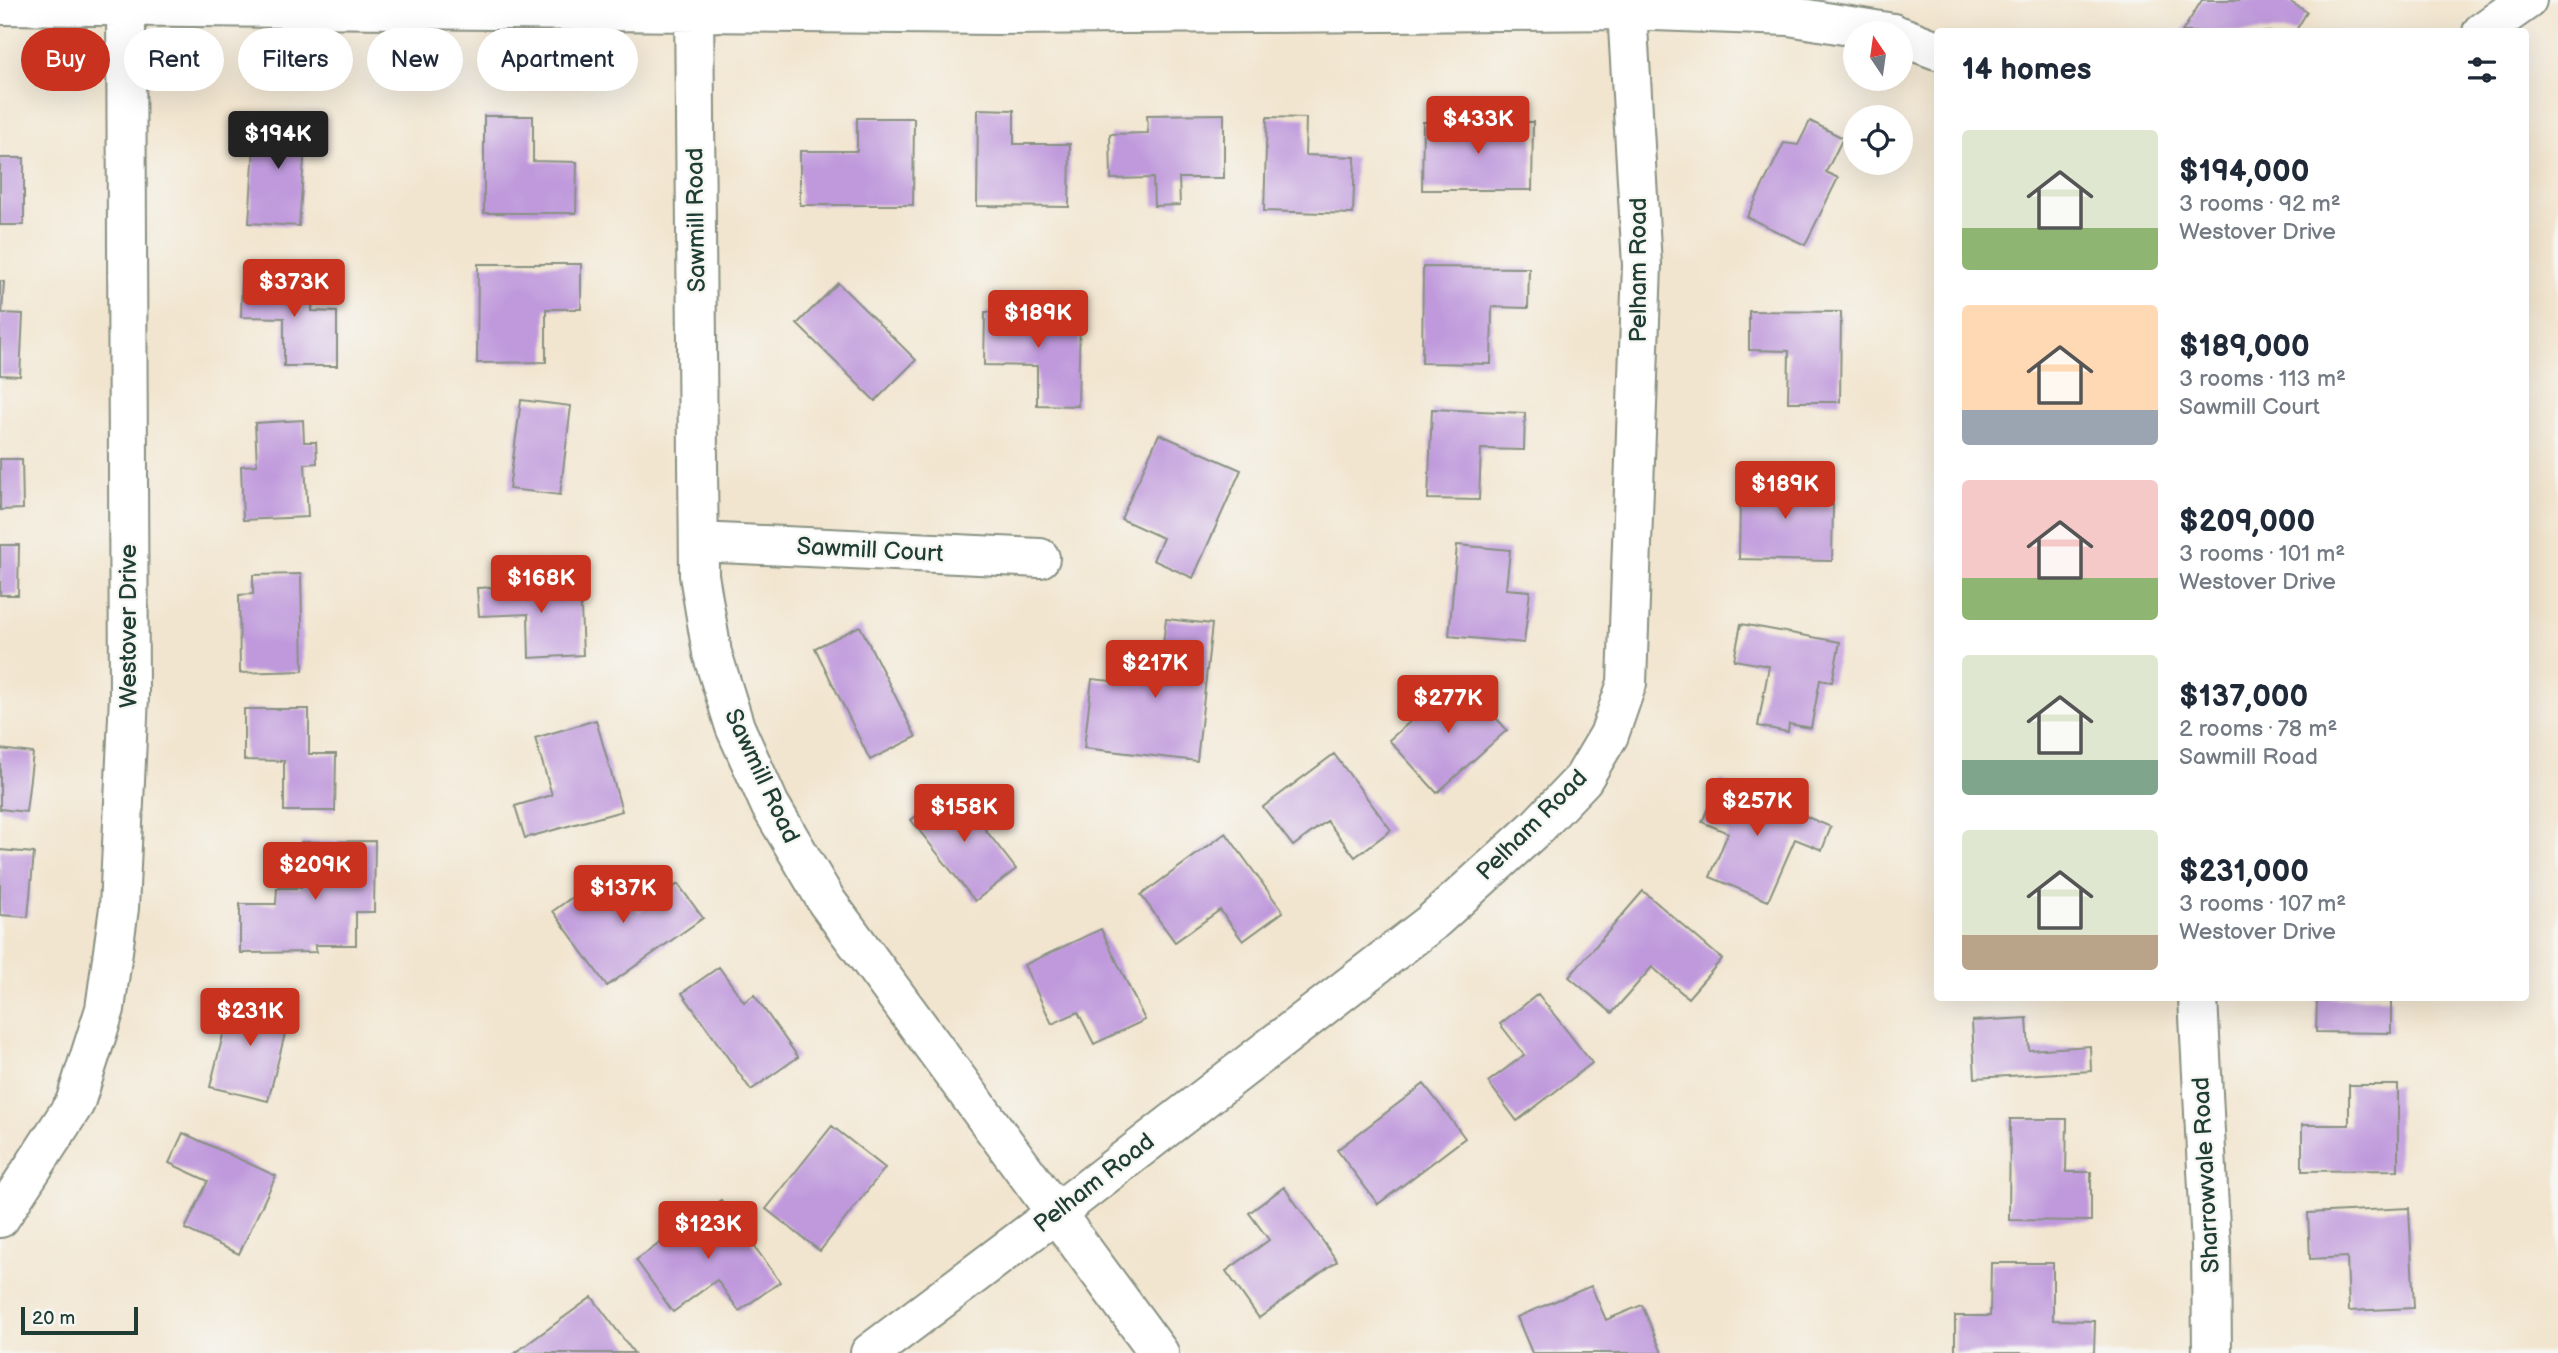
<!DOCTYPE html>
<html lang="en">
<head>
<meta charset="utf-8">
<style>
  :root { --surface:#fff; --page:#f6f6f7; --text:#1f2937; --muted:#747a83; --accent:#c8321e }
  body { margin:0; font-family:"Balsamiq Sans",sans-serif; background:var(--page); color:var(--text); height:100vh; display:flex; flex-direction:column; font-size:26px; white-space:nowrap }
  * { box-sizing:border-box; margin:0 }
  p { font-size:23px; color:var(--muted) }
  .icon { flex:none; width:38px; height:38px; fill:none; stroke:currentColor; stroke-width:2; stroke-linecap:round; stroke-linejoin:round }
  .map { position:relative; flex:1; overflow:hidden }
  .panel { position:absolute; left:1934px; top:28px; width:595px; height:973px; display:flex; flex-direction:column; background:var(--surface); border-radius:7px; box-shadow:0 7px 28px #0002 }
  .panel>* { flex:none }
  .banner { position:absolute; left:21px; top:28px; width:665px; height:63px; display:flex; gap:14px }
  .needle { width:46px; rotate:347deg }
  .fabs { position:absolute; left:1843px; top:21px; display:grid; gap:14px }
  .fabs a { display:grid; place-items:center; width:70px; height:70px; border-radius:50%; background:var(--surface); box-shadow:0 7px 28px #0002; font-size:35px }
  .scale { position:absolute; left:21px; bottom:18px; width:117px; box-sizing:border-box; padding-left:7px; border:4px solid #1f3d34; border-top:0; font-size:19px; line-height:24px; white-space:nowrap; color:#1f3d34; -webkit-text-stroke:5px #f6f6f2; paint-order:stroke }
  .price { position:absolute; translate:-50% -60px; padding:0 16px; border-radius:7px; background:var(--accent); color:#fff; font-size:23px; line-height:46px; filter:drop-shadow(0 2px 4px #0008) }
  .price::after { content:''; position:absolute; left:50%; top:42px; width:21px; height:16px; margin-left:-10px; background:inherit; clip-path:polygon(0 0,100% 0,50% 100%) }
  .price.on { background:#222; color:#fff }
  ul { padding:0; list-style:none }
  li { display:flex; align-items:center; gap:21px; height:175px; padding:0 28px }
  li span { display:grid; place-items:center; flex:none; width:196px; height:140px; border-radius:7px; color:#555 }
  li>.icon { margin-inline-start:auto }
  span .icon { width:84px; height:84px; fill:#fffc; stroke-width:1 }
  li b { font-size:30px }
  h2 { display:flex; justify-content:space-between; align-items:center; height:84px; padding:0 28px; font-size:30px }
  .chip { padding:0 24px; border-radius:32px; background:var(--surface); box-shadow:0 7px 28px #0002; font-size:24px; line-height:63px }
  .chip.on { background:var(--accent); color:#fff }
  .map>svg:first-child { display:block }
  .building { fill:#bf99dc }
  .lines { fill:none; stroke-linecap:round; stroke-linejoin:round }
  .minor-casing { stroke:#889182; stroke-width:42 }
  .minor { stroke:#fff; stroke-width:38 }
  .labels { text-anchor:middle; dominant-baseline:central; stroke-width:5; stroke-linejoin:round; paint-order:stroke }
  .street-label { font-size:24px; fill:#1f3d34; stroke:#f6f6f2 }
</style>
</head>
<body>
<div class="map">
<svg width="2558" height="1353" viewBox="0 0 2558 1353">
  <rect width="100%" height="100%" fill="#f6f6f2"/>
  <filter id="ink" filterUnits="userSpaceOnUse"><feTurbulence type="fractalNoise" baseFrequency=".0143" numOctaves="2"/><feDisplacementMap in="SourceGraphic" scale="14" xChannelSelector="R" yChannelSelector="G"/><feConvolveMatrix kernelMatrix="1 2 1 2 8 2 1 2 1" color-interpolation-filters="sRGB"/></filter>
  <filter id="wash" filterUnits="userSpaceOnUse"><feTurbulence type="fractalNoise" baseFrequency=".00686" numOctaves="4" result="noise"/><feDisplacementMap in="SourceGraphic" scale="28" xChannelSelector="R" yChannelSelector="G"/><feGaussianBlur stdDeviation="1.57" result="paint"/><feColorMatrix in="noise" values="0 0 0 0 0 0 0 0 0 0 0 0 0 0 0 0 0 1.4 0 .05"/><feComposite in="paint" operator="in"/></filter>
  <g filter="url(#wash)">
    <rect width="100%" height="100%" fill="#f2e5cf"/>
    <g id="blocks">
      <path class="building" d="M 2202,0 L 2287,0 L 2307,12 L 2295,32 L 2182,32 Z
        M 978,109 L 1014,110 L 1014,144 L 1070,144 L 1069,207 L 977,206 Z
        M 1224,114 L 1224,178 L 1179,178 L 1180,205 L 1154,206 L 1153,178 L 1111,179 L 1110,134 L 1148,133 L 1147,115 Z
        M 484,116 L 533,116 L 533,161 L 577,162 L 576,213 L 484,213 Z
        M 256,117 L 307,120 L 299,226 L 249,223 Z
        M 1267,117 L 1306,118 L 1305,155 L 1355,157 L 1353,214 L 1264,211 Z
        M 857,118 L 914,118 L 913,205 L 800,205 L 800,151 L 857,151 Z
        M 1810,121 L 1843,138 L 1826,172 L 1838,178 L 1805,245 L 1747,217 L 1784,143 L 1798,145 Z
        M 1423,122 L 1533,122 L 1532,190 L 1422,190 Z
        M 0,158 L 24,158 L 24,225 L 0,225 Z
        M 478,264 L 581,264 L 581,309 L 546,309 L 546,362 L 477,363 Z
        M 1423,267 L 1529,268 L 1528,308 L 1492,307 L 1491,364 L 1422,363 Z
        M 242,278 L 313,280 L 312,311 L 337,312 L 337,366 L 284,366 L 284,318 L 241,317 Z
        M 0,281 L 4,282 L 2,313 L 23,314 L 20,376 L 0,375 Z
        M 838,283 L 916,360 L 875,401 L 797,324 Z
        M 1749,311 L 1841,312 L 1840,402 L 1788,402 L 1789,351 L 1749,350 Z
        M 985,312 L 1080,312 L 1078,406 L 1037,405 L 1037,366 L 984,365 Z
        M 521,400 L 571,406 L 560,495 L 509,489 Z
        M 1432,409 L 1525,413 L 1524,450 L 1481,449 L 1479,500 L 1428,499 Z
        M 303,420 L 304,442 L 316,442 L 317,463 L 305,464 L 308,517 L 243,520 L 241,466 L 257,465 L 255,423 Z
        M 1159,434 L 1241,470 L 1193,578 L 1153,560 L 1163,538 L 1121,519 Z
        M 0,459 L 22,459 L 23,509 L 0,510 Z
        M 1759,467 L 1797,468 L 1797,488 L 1815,488 L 1815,506 L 1833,505 L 1832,561 L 1739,559 L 1740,502 L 1758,502 Z
        M 0,545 L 19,545 L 18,595 L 0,595 Z
        M 1457,545 L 1510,550 L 1506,589 L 1530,591 L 1524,643 L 1449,636 Z
        M 301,574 L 303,671 L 240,673 L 239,595 L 253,594 L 253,575 Z
        M 580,583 L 583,655 L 529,658 L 528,614 L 479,616 L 477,588 Z
        M 1166,619 L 1212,624 L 1197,761 L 1084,748 L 1092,679 L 1131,683 L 1133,657 L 1161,660 Z
        M 1741,624 L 1840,642 L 1832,682 L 1820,680 L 1811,728 L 1789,724 L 1788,732 L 1758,726 L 1769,666 L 1734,660 Z
        M 860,626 L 916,737 L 870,760 L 815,648 Z
        M 1460,678 L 1507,730 L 1437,793 L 1389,740 Z
        M 244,709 L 309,709 L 309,754 L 336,754 L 335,811 L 284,811 L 284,761 L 244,760 Z
        M 596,720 L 622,811 L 525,838 L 515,806 L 552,795 L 535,738 Z
        M 0,749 L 33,753 L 26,812 L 0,809 Z
        M 1334,754 L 1391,830 L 1355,857 L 1327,821 L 1293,846 L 1263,807 Z
        M 1720,780 L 1831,827 L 1822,850 L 1795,839 L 1768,901 L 1710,877 L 1728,833 L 1702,822 Z
        M 953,788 L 1016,869 L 975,901 L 911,820 Z
        M 1226,833 L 1283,912 L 1243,941 L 1220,910 L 1175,942 L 1141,895 Z
        M 375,841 L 374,912 L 356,912 L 356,945 L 315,945 L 317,952 L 240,953 L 240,904 L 276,904 L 277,888 L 301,888 L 301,842 Z
        M 0,850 L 34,853 L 28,917 L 0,915 Z
        M 610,870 L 639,912 L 678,884 L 703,918 L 607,986 L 553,911 Z
        M 1643,891 L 1722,959 L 1688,998 L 1652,967 L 1612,1013 L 1569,977 Z
        M 1101,929 L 1145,1020 L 1094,1044 L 1078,1012 L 1052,1024 L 1024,965 Z
        M 719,967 L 744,1002 L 754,995 L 798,1057 L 751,1090 L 682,993 Z
        M 1538,994 L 1592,1063 L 1517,1121 L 1488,1082 L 1524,1055 L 1500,1024 Z
        M 233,995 L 291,1010 L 268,1101 L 210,1087 Z
        M 2317,998 L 2391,998 L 2391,1033 L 2316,1032 Z
        M 2027,1018 L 2029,1050 L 2090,1046 L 2091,1071 L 1975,1078 L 1972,1021 Z
        M 1424,1084 L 1465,1138 L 1378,1204 L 1337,1150 Z
        M 2349,1085 L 2398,1085 L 2398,1170 L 2302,1171 L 2302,1125 L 2349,1125 Z
        M 2010,1119 L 2067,1119 L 2066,1172 L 2091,1172 L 2091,1221 L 2009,1220 Z
        M 832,1126 L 885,1168 L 820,1251 L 766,1209 Z
        M 183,1133 L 276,1176 L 239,1254 L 185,1229 L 208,1181 L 169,1163 Z
        M 1284,1187 L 1337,1261 L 1259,1318 L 1226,1271 L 1269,1240 L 1249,1213 Z
        M 721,1200 L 780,1282 L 739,1311 L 717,1280 L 673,1312 L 636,1260 Z
        M 2409,1208 L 2414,1308 L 2349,1311 L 2347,1257 L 2310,1259 L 2308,1213 Z
        M 1991,1263 L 2053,1263 L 2053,1320 L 2095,1321 L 2094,1353 L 1955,1353 L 1955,1316 L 1990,1316 Z
        M 1591,1286 L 1606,1320 L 1642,1305 L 1662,1353 L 1532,1353 L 1517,1317 Z
        M 592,1297 L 634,1353 L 515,1353 Z"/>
    </g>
  </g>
  <g filter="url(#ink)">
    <use href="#blocks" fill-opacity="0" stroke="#889182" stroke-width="2"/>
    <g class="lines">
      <g class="minor-casing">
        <path id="minor" d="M 694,0 L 699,575 L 712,653 L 735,727 L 770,805 L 827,902 L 1159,1353
          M 0,5 L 996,15 L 1627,10 L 1789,16 L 1893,33
          M 2482,32 L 2527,0
          M 1900,36 L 1937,50
          M 699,542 L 1040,558
          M 2198,998 L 2211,1246 L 2212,1353
          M 0,1218 L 75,1103 L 105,1009 L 119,908 L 129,696 L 126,7
          M 870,1353 L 1056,1213 L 1431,923 L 1538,826 L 1583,779 L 1609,735 L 1627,683 L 1642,265 L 1627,10"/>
      </g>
      <use href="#minor" class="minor"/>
    </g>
  </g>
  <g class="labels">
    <g class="street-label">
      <text transform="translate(696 220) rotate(-91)">Sawmill Road</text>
      <text transform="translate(1638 270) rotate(-90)">Pelham Road</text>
      <text transform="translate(870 550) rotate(3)">Sawmill Court</text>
      <text transform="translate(128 626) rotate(-90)">Westover Drive</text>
      <text transform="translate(762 776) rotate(65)">Sawmill Road</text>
      <text transform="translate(1532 825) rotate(-45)">Pelham Road</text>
      <text transform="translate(2206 1175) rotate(-93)">Sharrowvale Road</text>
      <text transform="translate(1094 1183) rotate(-38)">Pelham Road</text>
    </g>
  </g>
</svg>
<div class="fabs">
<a><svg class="needle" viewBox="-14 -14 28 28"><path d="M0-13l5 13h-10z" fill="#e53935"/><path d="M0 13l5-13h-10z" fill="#747a83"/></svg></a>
<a><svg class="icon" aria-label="locate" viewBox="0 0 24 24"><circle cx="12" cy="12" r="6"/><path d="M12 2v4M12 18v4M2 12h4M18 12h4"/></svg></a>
</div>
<div class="scale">20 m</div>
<b class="price" style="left:1478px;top:156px">$433K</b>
<b class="price on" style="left:278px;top:171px">$194K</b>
<b class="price" style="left:294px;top:319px">$373K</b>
<b class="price" style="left:1038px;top:350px">$189K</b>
<b class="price" style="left:1785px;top:521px">$189K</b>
<b class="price" style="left:541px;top:615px">$168K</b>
<b class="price" style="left:1155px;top:700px">$217K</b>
<b class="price" style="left:1448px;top:735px">$277K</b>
<b class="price" style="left:1757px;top:838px">$257K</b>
<b class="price" style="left:964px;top:844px">$158K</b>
<b class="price" style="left:315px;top:902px">$209K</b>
<b class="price" style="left:623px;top:925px">$137K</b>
<b class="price" style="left:250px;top:1048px">$231K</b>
<b class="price" style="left:708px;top:1261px">$123K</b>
<div class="banner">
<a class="chip on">Buy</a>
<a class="chip">Rent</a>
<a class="chip">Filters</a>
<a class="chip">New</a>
<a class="chip">Apartment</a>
</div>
<section class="panel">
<h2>14 homes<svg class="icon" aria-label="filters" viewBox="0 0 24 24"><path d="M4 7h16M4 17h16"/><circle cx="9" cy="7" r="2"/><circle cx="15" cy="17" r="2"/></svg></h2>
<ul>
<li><span style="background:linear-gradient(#dfe7d0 70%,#8fb573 0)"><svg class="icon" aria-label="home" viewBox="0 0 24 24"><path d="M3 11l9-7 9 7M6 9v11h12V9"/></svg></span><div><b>$194,000</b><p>3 rooms · 92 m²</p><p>Westover Drive</p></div></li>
<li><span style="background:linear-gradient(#ffd9b3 75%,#9aa5b1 0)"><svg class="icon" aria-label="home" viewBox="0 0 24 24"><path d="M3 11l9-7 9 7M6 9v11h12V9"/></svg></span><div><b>$189,000</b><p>3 rooms · 113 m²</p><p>Sawmill Court</p></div></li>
<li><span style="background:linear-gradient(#f6c9c9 70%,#8fb573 0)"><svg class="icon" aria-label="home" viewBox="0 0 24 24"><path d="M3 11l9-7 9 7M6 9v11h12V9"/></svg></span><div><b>$209,000</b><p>3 rooms · 101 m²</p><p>Westover Drive</p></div></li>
<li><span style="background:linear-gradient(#dfe7d0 75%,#7fa58c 0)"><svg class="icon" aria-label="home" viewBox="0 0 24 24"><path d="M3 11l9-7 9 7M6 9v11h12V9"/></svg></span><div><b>$137,000</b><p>2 rooms · 78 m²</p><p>Sawmill Road</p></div></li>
<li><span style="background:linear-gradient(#dfe7d0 75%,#b9a48a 0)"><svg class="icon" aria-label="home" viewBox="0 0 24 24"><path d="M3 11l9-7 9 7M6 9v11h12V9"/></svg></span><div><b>$231,000</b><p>3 rooms · 107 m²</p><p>Westover Drive</p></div></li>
</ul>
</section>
</div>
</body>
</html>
